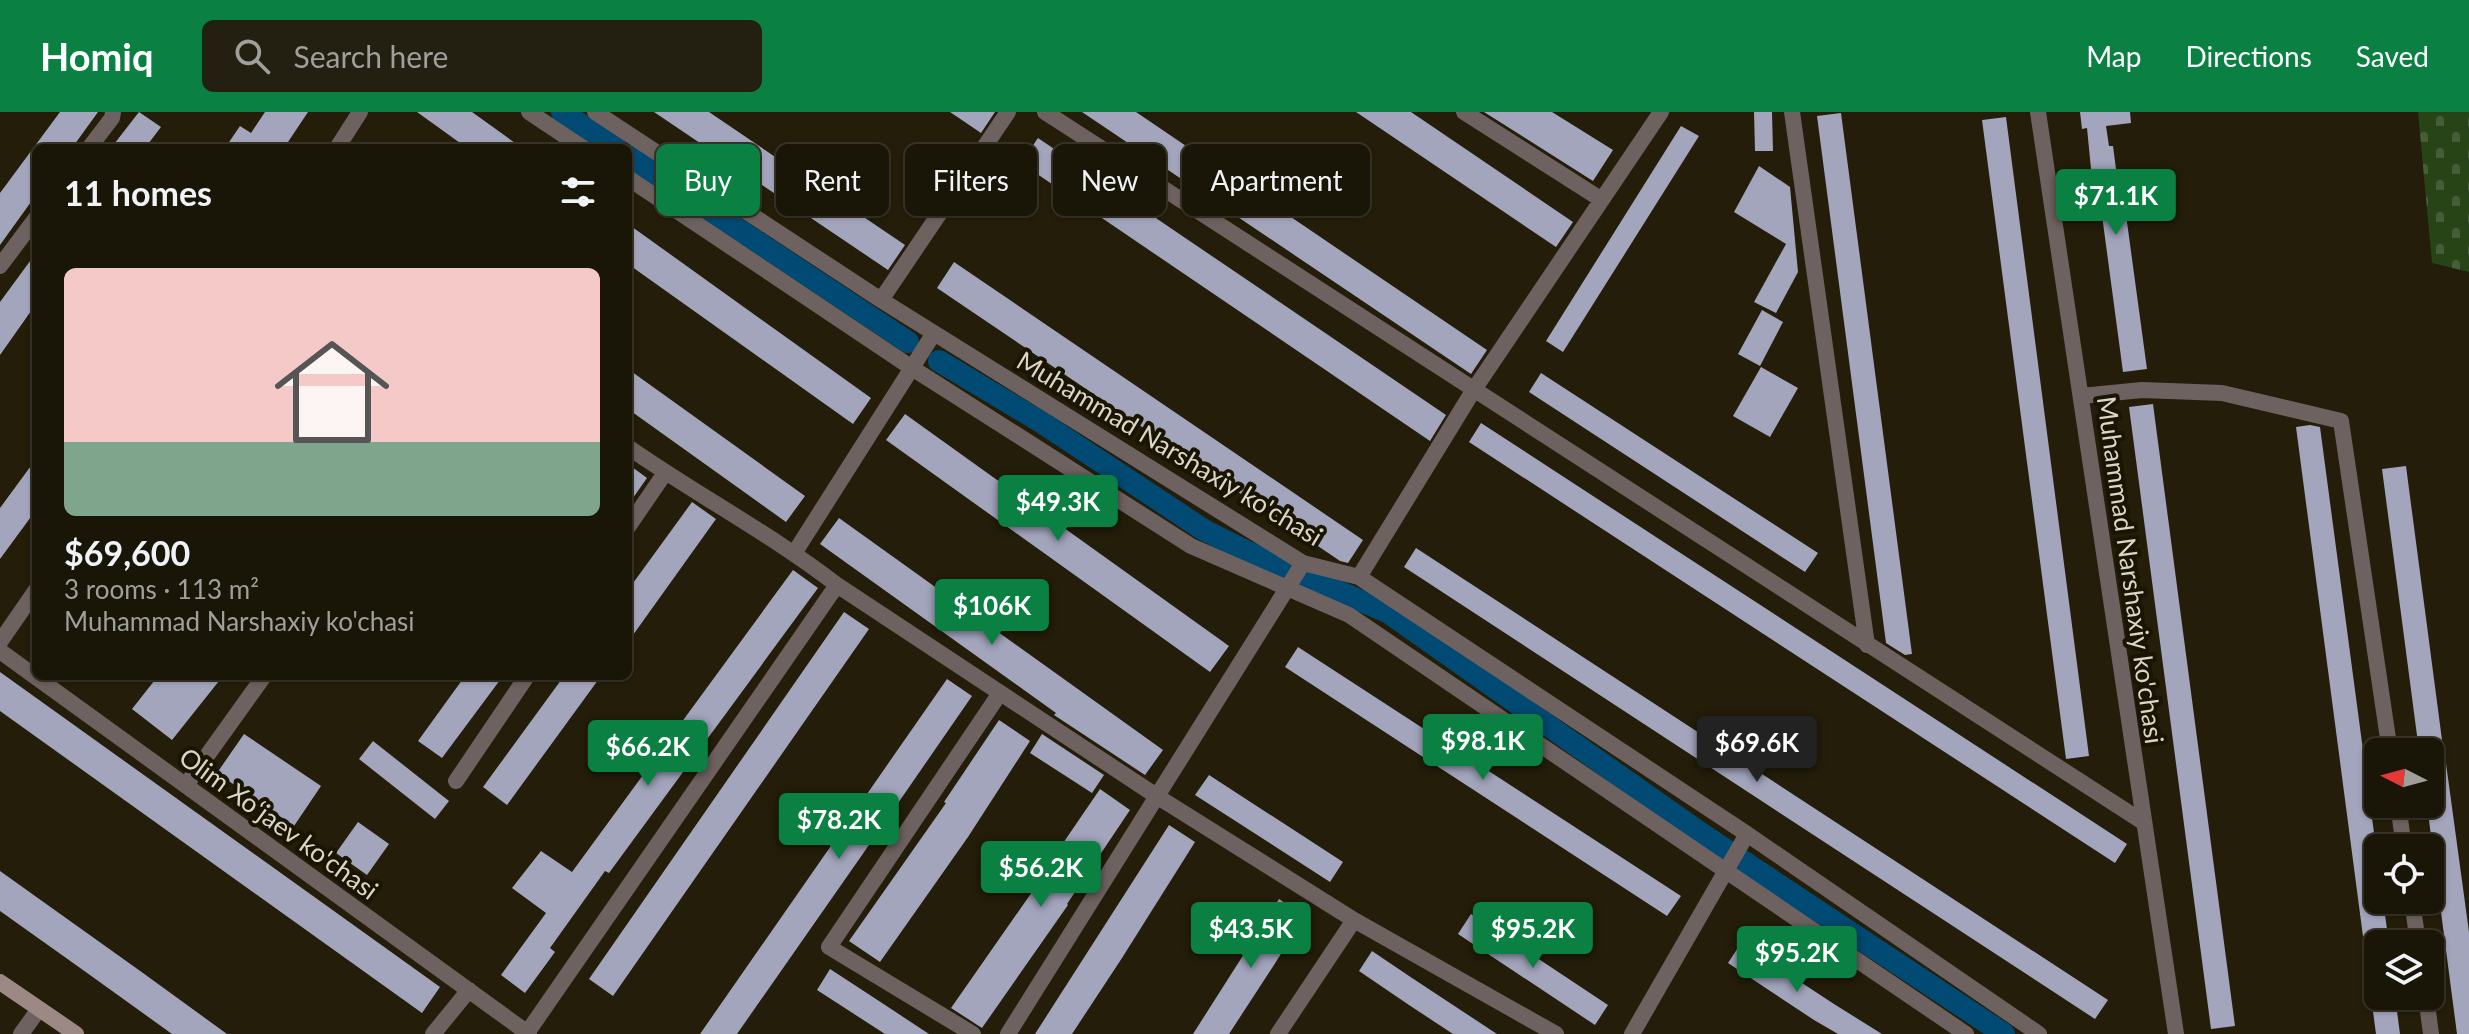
<!DOCTYPE html>
<html lang="en">
<head>
<meta charset="utf-8">
<style>
  :root { --surface:#1a1607; --page:#231f11; --text:#f1f3f6; --muted:#9f9f9b; --line:#383528; --accent:#0b8043 }
  body { margin:0; font-family:Lato,sans-serif; background:var(--page); color:var(--text); height:100vh; display:flex; flex-direction:column; font-size:30px; white-space:nowrap }
  * { box-sizing:border-box; margin:0 }
  p { font-size:26px; color:var(--muted) }
  .icon { flex:none; width:44px; height:44px; fill:none; stroke:currentColor; stroke-width:2; stroke-linecap:round; stroke-linejoin:round }
  .map { position:relative; flex:1; overflow:hidden }
  .panel { position:absolute; left:32px; top:32px; width:600px; height:536px; display:flex; flex-direction:column; background:var(--surface); border-radius:12px; box-shadow:0 2px 6px #0004,0 0 0 2px var(--line) }
  .panel>* { flex:none }
  .hud { position:absolute; left:656px; top:32px; width:760px; height:72px; display:flex; gap:16px }
  .needle { width:52px; rotate:276deg }
  .fabs { position:absolute; left:2364px; top:626px; display:grid; gap:16px }
  .fabs a { display:grid; place-items:center; width:80px; height:80px; border-radius:12px; background:var(--surface); box-shadow:0 2px 6px #0004,0 0 0 2px var(--line); font-size:40px }
  .price { position:absolute; translate:-50% -68px; padding:0 18px; border-radius:8px; background:var(--accent); color:#fff; font-size:26px; line-height:52px; filter:drop-shadow(0 2px 4px #0008) }
  .price::after { content:''; position:absolute; left:50%; top:48px; width:24px; height:18px; margin-left:-12px; background:inherit; clip-path:polygon(0 0,100% 0,50% 100%) }
  .price.selected { background:#222; color:#fff }
  ul { padding:0; list-style:none }
  li { display:grid; align-content:center; gap:16px; height:424px; padding:0 32px }
  li span { display:grid; place-items:center; height:248px; border-radius:12px; color:#555 }
  li>.icon { margin-inline-start:auto }
  span .icon { width:144px; height:144px; fill:#fffc; stroke-width:1 }
  li b { font-size:34px }
  h2 { display:flex; justify-content:space-between; align-items:center; height:96px; padding:0 32px; font-size:34px }
  .tag { padding:0 28px; border-radius:12px; background:var(--surface); box-shadow:0 2px 6px #0004,0 0 0 2px var(--line); font-size:28px; line-height:72px }
  .tag.selected { background:var(--accent); color:#fff }
  header { display:flex; align-items:center; gap:48px; box-sizing:border-box; height:112px; padding:0 40px; background:var(--accent); color:#fff }
  header strong { font-size:38px }
  nav { display:flex; gap:44px; margin-inline-start:auto; font-size:28px }
  .search { width:560px; height:72px; background:var(--page); display:flex; align-items:center; gap:20px; box-sizing:border-box; padding:0 28px; border-radius:12px; color:var(--muted); font-size:30px }
  .map>svg:first-child { display:block }
  .cemetery { fill:url(#cemetery-stones) }
  .lines { fill:none; stroke-linecap:round; stroke-linejoin:round }
  .canal { stroke:#014a73; stroke-width:22 }
  .building { fill:#a3a5bd }
  .minor { stroke:#6e6260; stroke-width:16 }
  .secondary { stroke:#9c8986; stroke-width:16 }
  .labels { text-anchor:middle; dominant-baseline:central; stroke-width:8; stroke-linejoin:round; paint-order:stroke }
  .street-label { font-size:26px; fill:#dad6c9; stroke:#1a1402 }
</style>
</head>
<body>
<header>
<strong>Homiq</strong>
<div class="search"><svg class="icon" aria-label="search" viewBox="0 0 24 24"><circle cx="10" cy="10" r="6"/><path d="M15 15l6 6"/></svg>Search here</div>
<nav><a>Map</a><a>Directions</a><a>Saved</a></nav>
</header>
<div class="map">
<svg width="2469" height="922" viewBox="0 0 2469 922">
  <defs>
    <pattern id="cemetery-stones" width="16" height="16" patternUnits="userSpaceOnUse" patternTransform="scale(2)"><rect width="16" height="16" fill="#274416"/><path d="M2 7V4a2 2 0 0 1 4 0v3zM10 15v-3a2 2 0 0 1 4 0v3z" fill="#465e37"/></pattern>
  </defs>
  <rect width="100%" height="100%" fill="#231d09"/>
  <path class="cemetery" d="M 2418,0 L 2469,0 L 2469,160 L 2432,151 Z"/>
  <g class="lines">
    <path class="canal" d="M 562,0 L 616,36
      M 628,44 L 908,230
      M 939,249 L 1041,310 L 1204,418 L 1246,439 L 1389,501 L 1699,720 L 2004,922"/>
  </g>
  <path class="building" d="M 60,0 L 98,0 L 72,36 L 36,36 L 36,83 L 0,133 L 0,81 Z
    M 139,0 L 161,15 L 145,36 L 111,36 Z
    M 265,0 L 308,0 L 284,36 L 225,36 L 240,14 L 251,21 Z
    M 417,0 L 472,0 L 522,36 L 467,36 Z
    M 654,0 L 709,0 L 905,133 L 888,158 Z
    M 950,0 L 995,0 L 981,21 Z
    M 1082,0 L 1136,0 L 1487,238 L 1471,262 Z
    M 1356,0 L 1411,0 L 1573,110 L 1556,135 Z
    M 1484,0 L 1552,0 L 1613,38 L 1593,69 Z
    M 1754,0 L 1772,0 L 1773,39 L 1755,39 Z
    M 2080,0 L 2130,0 L 2131,11 L 2106,14 L 2109,34 L 2113,34 L 2120,88 L 2124,88 L 2147,257 L 2123,260 L 2097,66 L 2092,67 L 2087,16 L 2082,17 Z
    M 1841,1 L 1912,542 L 1905,543 L 1886,531 L 1817,4 Z
    M 2006,5 L 2089,644 L 2066,647 L 1982,8 Z
    M 1681,14 L 1699,24 L 1563,240 L 1546,229 Z
    M 1038,26 L 1446,303 L 1430,329 L 1021,51 Z
    M 1759,54 L 1790,75 L 1798,160 L 1776,201 L 1754,190 L 1786,132 L 1734,100 Z
    M 628,112 L 871,286 L 853,312 L 628,152 Z
    M 36,141 L 36,192 L 0,243 L 0,190 Z
    M 954,150 L 1363,428 L 1348,451 L 1340,449 L 937,176 Z
    M 1762,198 L 1783,210 L 1760,254 L 1738,242 Z
    M 1761,255 L 1798,276 L 1770,325 L 1733,304 Z
    M 628,257 L 805,384 L 786,410 L 628,297 Z
    M 1541,261 L 1818,441 L 1805,460 L 1529,280 Z
    M 2153,292 L 2235,914 L 2211,917 L 2129,295 Z
    M 905,302 L 1229,534 L 1210,560 L 886,328 Z
    M 1481,311 L 2127,732 L 2115,751 L 1469,330 Z
    M 2310,313 L 2320,315 L 2378,751 L 2378,788 L 2383,788 L 2389,832 L 2364,832 L 2296,315 Z
    M 36,347 L 36,398 L 0,447 L 0,396 Z
    M 628,352 L 647,366 L 628,393 Z
    M 2406,354 L 2442,628 L 2418,631 L 2382,357 Z
    M 692,390 L 716,407 L 628,530 L 628,478 Z
    M 839,406 L 1163,638 L 1145,663 L 1054,603 L 1056,601 L 820,432 Z
    M 1416,436 L 2108,888 L 2095,907 L 1404,455 Z
    M 793,458 L 818,476 L 609,761 L 605,759 L 550,836 L 555,840 L 525,881 L 501,863 L 546,801 L 512,776 L 541,739 L 572,760 Z
    M 844,500 L 869,517 L 613,884 L 589,867 Z
    M 1298,535 L 1681,784 L 1667,804 L 1285,555 Z
    M 0,560 L 440,875 L 422,901 L 0,599 Z
    M 158,564 L 223,564 L 172,628 L 132,597 Z
    M 465,564 L 503,564 L 442,646 L 418,629 Z
    M 564,564 L 601,564 L 507,693 L 483,675 Z
    M 947,567 L 972,584 L 876,723 L 737,922 L 700,922 Z
    M 999,608 L 1030,629 L 968,725 L 880,850 L 849,829 L 946,691 L 944,690 Z
    M 244,622 L 321,674 L 294,714 L 217,661 Z
    M 1042,622 L 1104,663 L 1092,681 L 1030,641 Z
    M 373,629 L 449,689 L 435,707 L 359,647 Z
    M 2445,644 L 2469,820 L 2469,922 L 2457,922 L 2427,693 L 2430,693 L 2430,646 Z
    M 1209,663 L 1343,750 L 1330,770 L 1195,683 Z
    M 1100,677 L 1130,698 L 1067,792 L 1068,793 L 982,916 L 951,896 L 1046,760 L 1044,759 Z
    M 358,710 L 389,732 L 367,763 L 336,741 Z
    M 1169,713 L 1195,730 L 1122,846 L 1072,922 L 1035,922 Z
    M 0,759 L 143,861 L 227,922 L 172,922 L 83,858 L 0,799 Z
    M 1279,787 L 1305,804 L 1272,856 L 1229,922 L 1193,922 Z
    M 1471,802 L 1608,893 L 1595,913 L 1458,822 Z
    M 1741,831 L 1834,892 L 1882,922 L 1838,922 L 1814,908 L 1728,851 Z
    M 1372,839 L 1412,866 L 1497,922 L 1453,922 L 1409,893 L 1359,859 Z
    M 830,857 L 879,889 L 929,922 L 885,922 L 817,878 Z
    M 2371,884 L 2395,884 L 2400,922 L 2376,922 Z"/>
  <g class="lines">
    <path class="minor" d="M 529,0 L 583,36
      M 595,0 L 881,188 L 1303,451 L 1359,465 L 1747,722 L 2039,922
      M 1045,0 L 2143,710
      M 1464,0 L 1602,88
      M 1792,0 L 1867,533
      M 2038,0 L 2176,922
      M 89,36 L 112,6 L 113,0
      M 337,36 L 360,0
      M 628,66 L 912,256 L 1191,434 L 1349,503 L 1966,922
      M 0,154 L 36,106
      M 881,188 L 1008,0
      M 2081,284 L 2142,278 L 2222,281 L 2341,309 L 2390,640
      M 628,335 C 697,383 771,422 837,473 L 1158,685 L 1354,808 L 1556,922
      M 628,415 L 665,361
      M 795,440 L 934,221
      M 1359,465 L 1473,279 L 1661,0
      M 0,530 L 36,478
      M 0,539 L 529,922
      M 456,669 L 527,564
      M 186,673 L 264,564
      M 2398,692 L 2404,736
      M 2412,788 L 2418,832
      M 2426,884 L 2431,922
      M 527,921 L 837,473
      M 21,922 L 39,897
      M 433,922 L 469,878
      M 973,922 L 829,835 L 1000,581
      M 1008,922 L 1303,451
      M 1278,922 L 1354,808
      M 1632,922 L 1747,722"/>
    <path class="secondary" d="M 0,870 L 76,922"/>
  </g>
  <g class="labels">
    <g class="street-label">
      <text transform="translate(1170 336) rotate(31)">Muhammad Narshaxiy ko'chasi</text>
      <text transform="translate(2131 458) rotate(82)">Muhammad Narshaxiy ko'chasi</text>
      <text transform="translate(279 711) rotate(36)">Olim Xoʻjaev ko'chasi</text>
    </g>
  </g>
</svg>
<div class="fabs">
<a><svg class="needle" viewBox="-14 -14 28 28"><path d="M0-13l5 13h-10z" fill="#e53935"/><path d="M0 13l5-13h-10z" fill="#9f9f9b"/></svg></a>
<a><svg class="icon" aria-label="locate" viewBox="0 0 24 24"><circle cx="12" cy="12" r="6"/><path d="M12 2v4M12 18v4M2 12h4M18 12h4"/></svg></a>
<a><svg class="icon" aria-label="layers" viewBox="0 0 24 24"><path d="M12 4l9 5-9 5-9-5zM3 14l9 5 9-5"/></svg></a>
</div>
<b class="price" style="left:2116px;top:125px">$71.1K</b>
<b class="price" style="left:1058px;top:431px">$49.3K</b>
<b class="price" style="left:992px;top:535px">$106K</b>
<b class="price" style="left:1483px;top:670px">$98.1K</b>
<b class="price selected" style="left:1757px;top:672px">$69.6K</b>
<b class="price" style="left:648px;top:676px">$66.2K</b>
<b class="price" style="left:839px;top:749px">$78.2K</b>
<b class="price" style="left:1041px;top:797px">$56.2K</b>
<b class="price" style="left:1251px;top:858px">$43.5K</b>
<b class="price" style="left:1533px;top:858px">$95.2K</b>
<b class="price" style="left:1797px;top:882px">$95.2K</b>
<div class="hud">
<a class="tag selected">Buy</a>
<a class="tag">Rent</a>
<a class="tag">Filters</a>
<a class="tag">New</a>
<a class="tag">Apartment</a>
</div>
<section class="panel">
<h2>11 homes<svg class="icon" aria-label="filters" viewBox="0 0 24 24"><path d="M4 7h16M4 17h16"/><circle cx="9" cy="7" r="2"/><circle cx="15" cy="17" r="2"/></svg></h2>
<ul>
<li><span style="background:linear-gradient(#f6c9c9 70%,#7fa58c 0)"><svg class="icon" aria-label="home" viewBox="0 0 24 24"><path d="M3 11l9-7 9 7M6 9v11h12V9"/></svg></span><div><b>$69,600</b><p>3 rooms · 113 m²</p><p>Muhammad Narshaxiy ko'chasi</p></div></li>
</ul>
</section>
</div>
</body>
</html>
